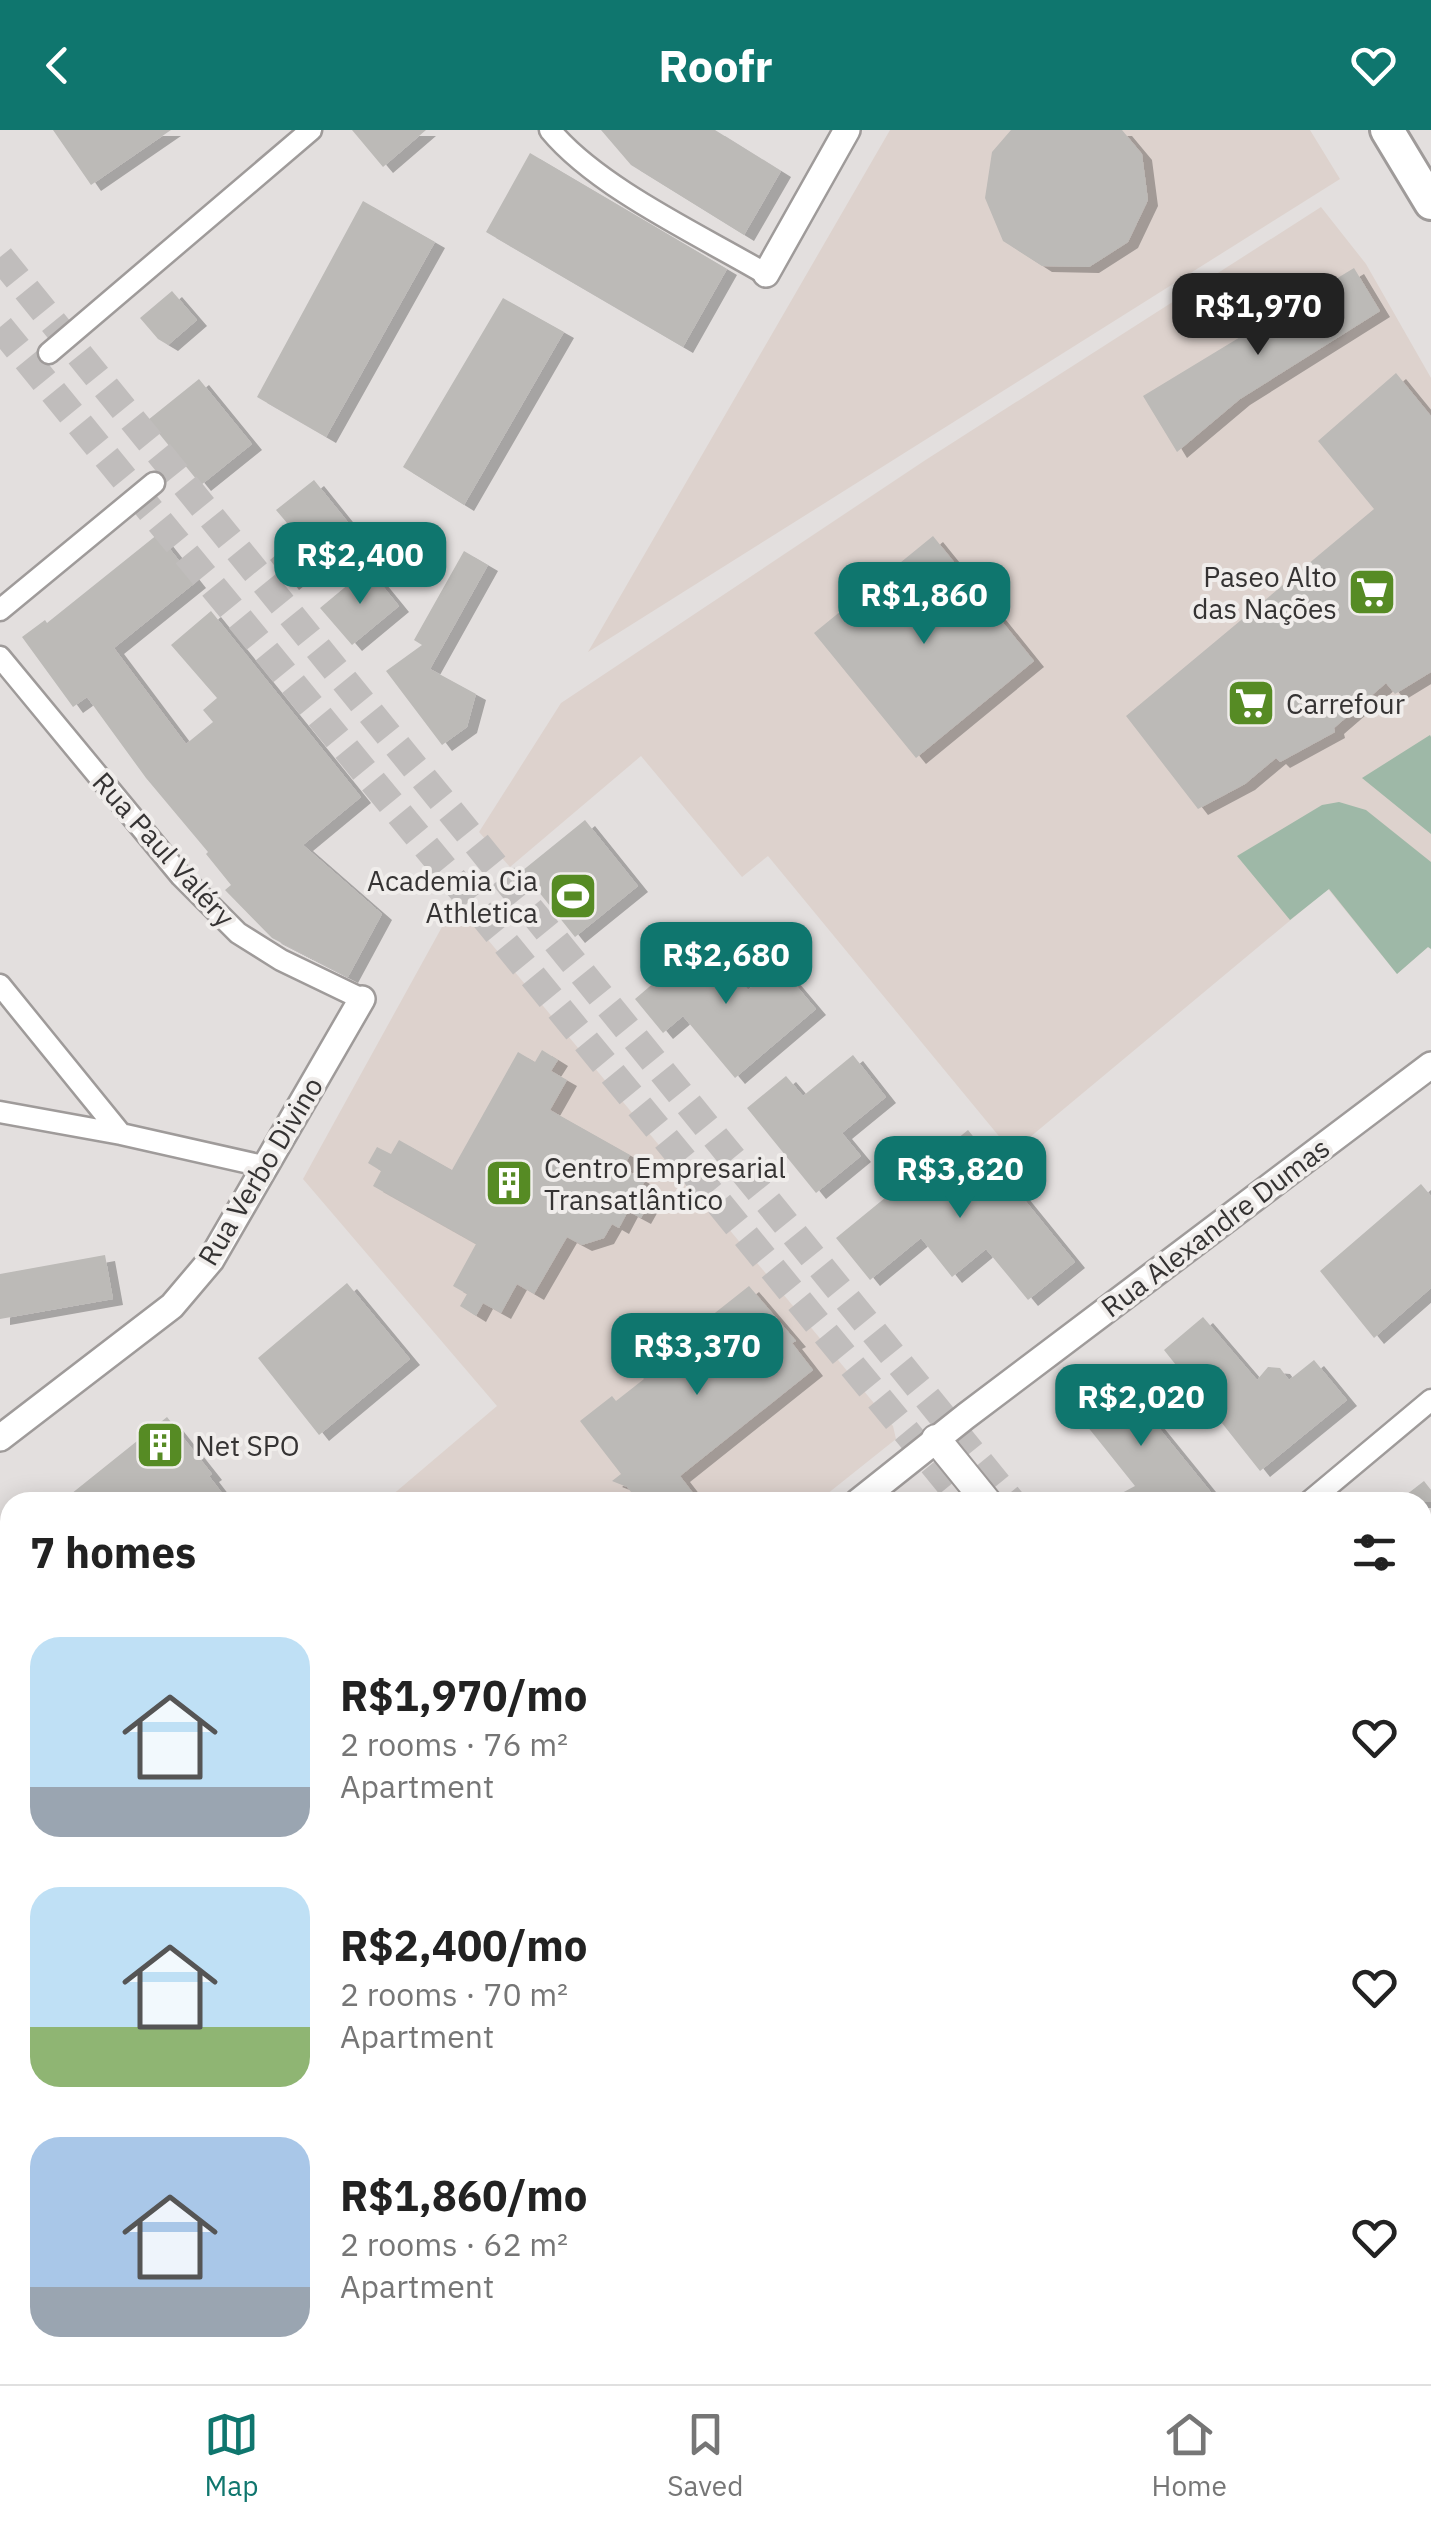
<!DOCTYPE html>
<html lang="en">
<head>
<meta charset="utf-8">
<style>
  :root { --surface:#fff; --page:#f6f6f6; --text:#222; --muted:#767676; --line:#e0e0e0; --accent:#0f766e }
  body { margin:0; font-family:"IBM Plex Sans",sans-serif; background:var(--page); color:var(--text); height:100vh; display:flex; flex-direction:column; font-size:38px; white-space:nowrap }
  * { box-sizing:border-box; margin:0 }
  p { font-size:32px; color:var(--muted) }
  .icon { flex:none; width:55px; height:55px; fill:none; stroke:currentColor; stroke-width:2; stroke-linecap:round; stroke-linejoin:round }
  .map { position:relative; flex:1; overflow:hidden }
  .sheet { position:absolute; left:0px; top:1362px; width:1432px; height:892px; display:flex; flex-direction:column; background:var(--surface); border-radius:30px 30px 0 0; box-shadow:0 5px 25px #0003 }
  .sheet>* { flex:none }
  .price { position:absolute; translate:-50% -85px; padding:0 22px; border-radius:20px; background:var(--accent); color:#fff; font-size:32px; line-height:65px; filter:drop-shadow(0 2px 5px #0008) }
  .price::after { content:''; position:absolute; left:50%; top:60px; width:30px; height:22px; margin-left:-15px; background:inherit; clip-path:polygon(0 0,100% 0,50% 100%) }
  .price.selected { background:#222; color:#fff }
  ul { padding:0; list-style:none }
  li { display:flex; align-items:center; gap:30px; height:250px; padding:0 30px }
  li span { display:grid; place-items:center; flex:none; width:280px; height:200px; border-radius:30px; color:#555 }
  li>.icon { margin-inline-start:auto }
  span .icon { width:120px; height:120px; fill:#fffc; stroke-width:1 }
  li b { font-size:42px }
  h2 { display:flex; justify-content:space-between; align-items:center; height:120px; padding:0 30px; font-size:42px }
  header { display:flex; justify-content:space-between; align-items:center; height:130px; padding:0 30px; background:var(--accent); color:#fff; font-size:45px; font-weight:700 }
  .tab-bar { display:flex; justify-content:space-around; align-items:center; height:140px; border-top:2px solid var(--line); background:var(--surface); font-size:28px; color:var(--muted) }
  .tab-bar a { display:grid; justify-items:center; gap:5px }
  .tab-bar .selected { color:var(--accent) }
  .map>svg:first-child { display:block }
  .built { fill:#ddd2cd }
  .green { fill:#9eb8a7 }
  .building { fill:#bcbab7; filter:url(#shadow) }
  .lines { fill:none; stroke-linecap:round; stroke-linejoin:round }
  .secondary-tunnel { stroke:#c0bdbc; stroke-width:28; stroke-dasharray:28 14; stroke-linecap:butt }
  .minor-casing { stroke:#9f9b9a; stroke-width:25 }
  .tertiary-casing { stroke:#9f9b9a; stroke-width:30 }
  .secondary-casing { stroke:#9f9b9a; stroke-width:32 }
  .trunk-casing { stroke:#9f9b9a; stroke-width:38 }
  .minor { stroke:#fff; stroke-width:20 }
  .tertiary { stroke:#fff; stroke-width:25 }
  .secondary { stroke:#fff; stroke-width:28 }
  .trunk { stroke:#fff; stroke-width:32 }
  .labels { text-anchor:middle; dominant-baseline:central; stroke-width:8; stroke-linejoin:round; paint-order:stroke }
  .poi-label { font-size:28px; fill:#353333; stroke:#f0edeb; text-anchor:start }
  .street-label { font-size:28px; fill:#353333; stroke:#f0edeb }
</style>
</head>
<body>
<header><svg class="icon" aria-label="back" viewBox="0 0 24 24"><path d="M15 5l-7 7 7 7"/></svg>Roofr<svg class="icon" aria-label="heart" viewBox="0 0 24 24"><path d="M12 20l-8-8c-3-5 5-10 8-4 3-6 11-1 8 4z"/></svg></header>
<div class="map">
<svg width="1431" height="2254" viewBox="0 0 1431 2254">
  <defs>
    <filter id="shadow"><feDropShadow dx="10" dy="6" stdDeviation="0" flood-color="#0004"/></filter>
  </defs>
  <rect width="100%" height="100%" fill="#e3dfde"/>
  <path class="built" d="M 890,0 L 1310,0 L 1340,49 L 588,522 Z
    M 1321,77 L 1366,134 L 1431,248 L 1431,819 L 1428,817 L 1397,844 L 1328,759 L 1012,1022 L 768,726 L 742,747 L 641,626 L 510,737 L 479,702 L 561,573 L 924,331 Z
    M 459,775 L 893,1296 L 896,1309 L 817,1372 L 384,1372 L 497,1276 L 303,1049 L 453,777 Z"/>
  <path class="green" d="M 1430,605 L 1431,607 L 1431,704 L 1362,648 Z
    M 1339,672 L 1366,680 L 1431,732 L 1431,819 L 1428,817 L 1397,844 L 1329,759 L 1290,790 L 1237,726 L 1322,675 Z"/>
  <path class="building" d="M 53,0 L 171,0 L 91,55 Z
    M 352,0 L 426,0 L 383,37 Z
    M 601,0 L 715,0 L 781,41 L 744,105 L 631,35 Z
    M 1011,0 L 1122,0 L 1142,24 L 1148,70 L 1128,112 L 1089,137 L 1042,136 L 1003,111 L 985,68 L 992,22 Z
    M 530,23 L 727,139 L 683,217 L 486,102 Z
    M 363,71 L 435,112 L 326,307 L 257,267 Z
    M 1354,138 L 1380,181 L 1240,269 L 1177,322 L 1143,266 Z
    M 172,161 L 197,190 L 168,215 L 158,209 L 140,188 Z
    M 503,168 L 564,202 L 464,375 L 403,337 Z
    M 1396,243 L 1431,286 L 1431,542 L 1395,564 L 1386,553 L 1334,598 L 1335,602 L 1280,632 L 1276,628 L 1245,654 L 1198,679 L 1126,586 L 1374,379 L 1318,311 Z
    M 199,249 L 252,314 L 201,355 L 148,290 Z
    M 314,350 L 355,401 L 289,454 L 270,430 L 298,406 L 276,380 Z
    M 158,404 L 196,452 L 114,518 L 186,614 L 213,592 L 203,580 L 217,568 L 171,515 L 211,481 L 361,667 L 303,715 L 382,784 L 348,847 L 272,808 L 225,760 L 231,755 L 206,724 L 208,722 L 146,648 L 87,567 L 73,577 L 22,507 L 45,490 L 47,493 Z
    M 933,406 L 1034,531 L 916,628 L 814,503 Z
    M 464,421 L 488,435 L 430,539 L 476,564 L 467,597 L 442,615 L 386,541 L 422,515 L 414,510 Z
    M 368,438 L 399,476 L 352,515 L 320,478 Z
    M 585,690 L 638,756 L 575,807 L 522,741 Z
    M 705,809 L 748,860 L 778,834 L 816,879 L 735,948 L 683,886 L 663,903 L 635,869 Z
    M 542,920 L 558,930 L 551,941 L 567,950 L 550,980 L 630,1025 L 623,1038 L 645,1051 L 637,1065 L 650,1072 L 641,1088 L 628,1081 L 619,1098 L 612,1094 L 604,1108 L 582,1115 L 567,1107 L 534,1164 L 517,1154 L 501,1183 L 483,1173 L 476,1186 L 460,1176 L 467,1164 L 453,1156 L 476,1114 L 373,1056 L 381,1041 L 368,1033 L 377,1017 L 391,1024 L 399,1010 L 452,1040 L 518,922 L 535,932 Z
    M 853,925 L 886,967 L 842,1003 L 861,1026 L 816,1063 L 747,978 L 786,946 L 803,966 Z
    M 968,1000 L 1075,1132 L 1028,1170 L 986,1119 L 952,1147 L 921,1108 L 870,1150 L 836,1108 Z
    M 1421,1054 L 1431,1066 L 1431,1158 L 1374,1208 L 1320,1141 Z
    M 105,1125 L 113,1169 L 0,1189 L 0,1144 Z
    M 347,1153 L 410,1229 L 319,1305 L 258,1228 Z
    M 749,1156 L 796,1211 L 792,1213 L 813,1240 L 680,1346 L 700,1372 L 639,1372 L 627,1357 L 612,1351 L 621,1344 L 580,1291 L 612,1266 L 616,1271 L 644,1249 L 639,1243 Z
    M 1203,1187 L 1257,1250 L 1268,1237 L 1280,1238 L 1289,1250 L 1314,1230 L 1347,1270 L 1260,1341 L 1164,1220 Z
    M 1115,1244 L 1219,1372 L 1105,1372 L 1135,1356 L 1087,1296 L 1092,1292 L 1078,1275 Z
    M 167,1287 L 212,1344 L 209,1346 L 229,1372 L 61,1372 Z
    M 1424,1351 L 1431,1360 L 1431,1372 L 1397,1372 Z"/>
  <g class="lines">
    <path class="secondary-tunnel" d="M 0,127 L 1012,1372
      M 0,197 L 964,1372"/>
    <g class="minor-casing">
      <path id="minor" d="M 550,0 C 598,58 700,105 766,144
        M 49,223 L 311,0
        M 0,480 L 154,353
        M 0,527 L 181,746 L 238,803 L 281,830 L 362,869
        M 0,855 L 121,1004
        M 0,982 L 121,1004 L 263,1036
        M 1309,1372 L 1431,1270
        M 0,1628 L 10,1640
        M 1422,1659 L 1431,1652
        M 0,1692 L 10,1684
        M 1422,1901 L 1431,1912
        M 1422,2041 L 1431,2034
        M 0,2087 L 10,2099
        M 130,2245 L 137,2254
        M 512,2245 L 520,2254
        M 936,2245 L 943,2254
        M 1319,2245 L 1326,2254
        M 11,2254 L 22,2245
        M 239,2254 L 250,2245
        M 700,2254 L 711,2245
        M 1161,2254 L 1172,2245"/>
    </g>
    <g class="tertiary-casing">
      <path id="tertiary" d="M 766,144 L 847,0
        M 0,1308 L 172,1176 L 211,1130 L 362,869
        M 858,1372 L 966,1286 L 1431,935
        M 0,2070 L 10,2062"/>
    </g>
    <g class="secondary-casing">
      <path id="secondary" d="M 936,1309 L 987,1372
        M 1422,1830 L 1431,1840
        M 1427,1875 L 1431,1879
        M 1422,1943 L 1431,1954
        M 1422,1987 L 1431,1999"/>
    </g>
    <g class="trunk-casing">
      <path id="trunk" d="M 1387,0 L 1431,73"/>
    </g>
    <use href="#minor" class="minor"/>
    <use href="#tertiary" class="tertiary"/>
    <use href="#secondary" class="secondary"/>
    <use href="#trunk" class="trunk"/>
  </g>
  <defs>
    <g id="supermarket-square" transform="scale(2.5)"><rect x="-9" y="-9" width="18" height="18" rx="4" fill="#568b24" stroke="#f0edeb"/><path d="M-6-5.5h2.5l.6 2H6L4.5 2H-2.5L-4.4-4H-6ZM-1.5 3.2a1.3 1.3 0 1 0 .1 0ZM3 3.2a1.3 1.3 0 1 0 .1 0Z" fill="#fff"/></g>
    <g id="stadium-square" transform="scale(2.5)"><rect x="-9" y="-9" width="18" height="18" rx="4" fill="#568b24" stroke="#f0edeb"/><path d="M0-5a6.5 5 0 1 0 0 10a6.5 5 0 1 0 0-10ZM-3.5-1.8h7v3.6h-7Z" fill="#fff"/></g>
    <g id="building-square" transform="scale(2.5)"><rect x="-9" y="-9" width="18" height="18" rx="4" fill="#568b24" stroke="#f0edeb"/><path d="M-4-6H4V6H1V3H-1V6H-4ZM-2.5-4.3h1.7v1.8h-1.7ZM.8-4.3h1.7v1.8H.8ZM-2.5-1h1.7V.8h-1.7ZM.8-1h1.7V.8H.8Z" fill="#fff"/></g>
  </defs>
  <g fill-rule="evenodd">
    <use href="#supermarket-square" x="1372" y="462"/>
    <use href="#supermarket-square" x="1251" y="573"/>
    <use href="#stadium-square" x="573" y="766"/>
    <use href="#building-square" x="509" y="1053"/>
    <use href="#building-square" x="160" y="1315"/>
  </g>
  <g class="labels">
    <g class="poi-label">
      <text x="1337" y="446" text-anchor="end">Paseo Alto<tspan x="1337" dy="32">das Nações</tspan></text>
      <text x="1286" y="573">Carrefour</text>
      <text x="538" y="750" text-anchor="end">Academia Cia<tspan x="538" dy="32">Athletica</tspan></text>
      <text x="544" y="1037">Centro Empresarial<tspan x="544" dy="32">Transatlântico</tspan></text>
      <text x="195" y="1315">Net SPO</text>
    </g>
    <g class="street-label">
      <text transform="translate(164 719) rotate(48)">Rua Paul Valéry</text>
      <text transform="translate(260 1041) rotate(-59)">Rua Verbo Divino</text>
      <text transform="translate(1215 1097) rotate(-37)">Rua Alexandre Dumas</text>
    </g>
  </g>
</svg>
<b class="price selected" style="left:1258px;top:228px">R$1,970</b>
<b class="price" style="left:360px;top:477px">R$2,400</b>
<b class="price" style="left:924px;top:517px">R$1,860</b>
<b class="price" style="left:726px;top:877px">R$2,680</b>
<b class="price" style="left:960px;top:1091px">R$3,820</b>
<b class="price" style="left:697px;top:1268px">R$3,370</b>
<b class="price" style="left:1141px;top:1319px">R$2,020</b>
<section class="sheet">
<h2>7 homes<svg class="icon" aria-label="filters" viewBox="0 0 24 24"><path d="M4 7h16M4 17h16"/><circle cx="9" cy="7" r="2"/><circle cx="15" cy="17" r="2"/></svg></h2>
<ul>
<li><span style="background:linear-gradient(#bfe0f5 75%,#9aa5b1 0)"><svg class="icon" aria-label="home" viewBox="0 0 24 24"><path d="M3 11l9-7 9 7M6 9v11h12V9"/></svg></span><div><b>R$1,970/mo</b><p>2 rooms · 76 m²</p><p>Apartment</p></div><svg class="icon" aria-label="heart" viewBox="0 0 24 24"><path d="M12 20l-8-8c-3-5 5-10 8-4 3-6 11-1 8 4z"/></svg></li>
<li><span style="background:linear-gradient(#bfe0f5 70%,#8fb573 0)"><svg class="icon" aria-label="home" viewBox="0 0 24 24"><path d="M3 11l9-7 9 7M6 9v11h12V9"/></svg></span><div><b>R$2,400/mo</b><p>2 rooms · 70 m²</p><p>Apartment</p></div><svg class="icon" aria-label="heart" viewBox="0 0 24 24"><path d="M12 20l-8-8c-3-5 5-10 8-4 3-6 11-1 8 4z"/></svg></li>
<li><span style="background:linear-gradient(#a9c7e8 75%,#9aa5b1 0)"><svg class="icon" aria-label="home" viewBox="0 0 24 24"><path d="M3 11l9-7 9 7M6 9v11h12V9"/></svg></span><div><b>R$1,860/mo</b><p>2 rooms · 62 m²</p><p>Apartment</p></div><svg class="icon" aria-label="heart" viewBox="0 0 24 24"><path d="M12 20l-8-8c-3-5 5-10 8-4 3-6 11-1 8 4z"/></svg></li>
</ul>
</section>
</div>
<nav class="tab-bar">
<a class="selected"><svg class="icon" aria-label="map" viewBox="0 0 24 24"><path d="M3 6l6-2 6 2 6-2v14l-6 2-6-2-6 2zM9 4v14M15 6v14"/></svg>Map</a>
<a><svg class="icon" aria-label="saved" viewBox="0 0 24 24"><path d="M7 4h10v16l-5-4-5 4z"/></svg>Saved</a>
<a><svg class="icon" aria-label="home" viewBox="0 0 24 24"><path d="M3 11l9-7 9 7M6 9v11h12V9"/></svg>Home</a>
</nav>
</body>
</html>
